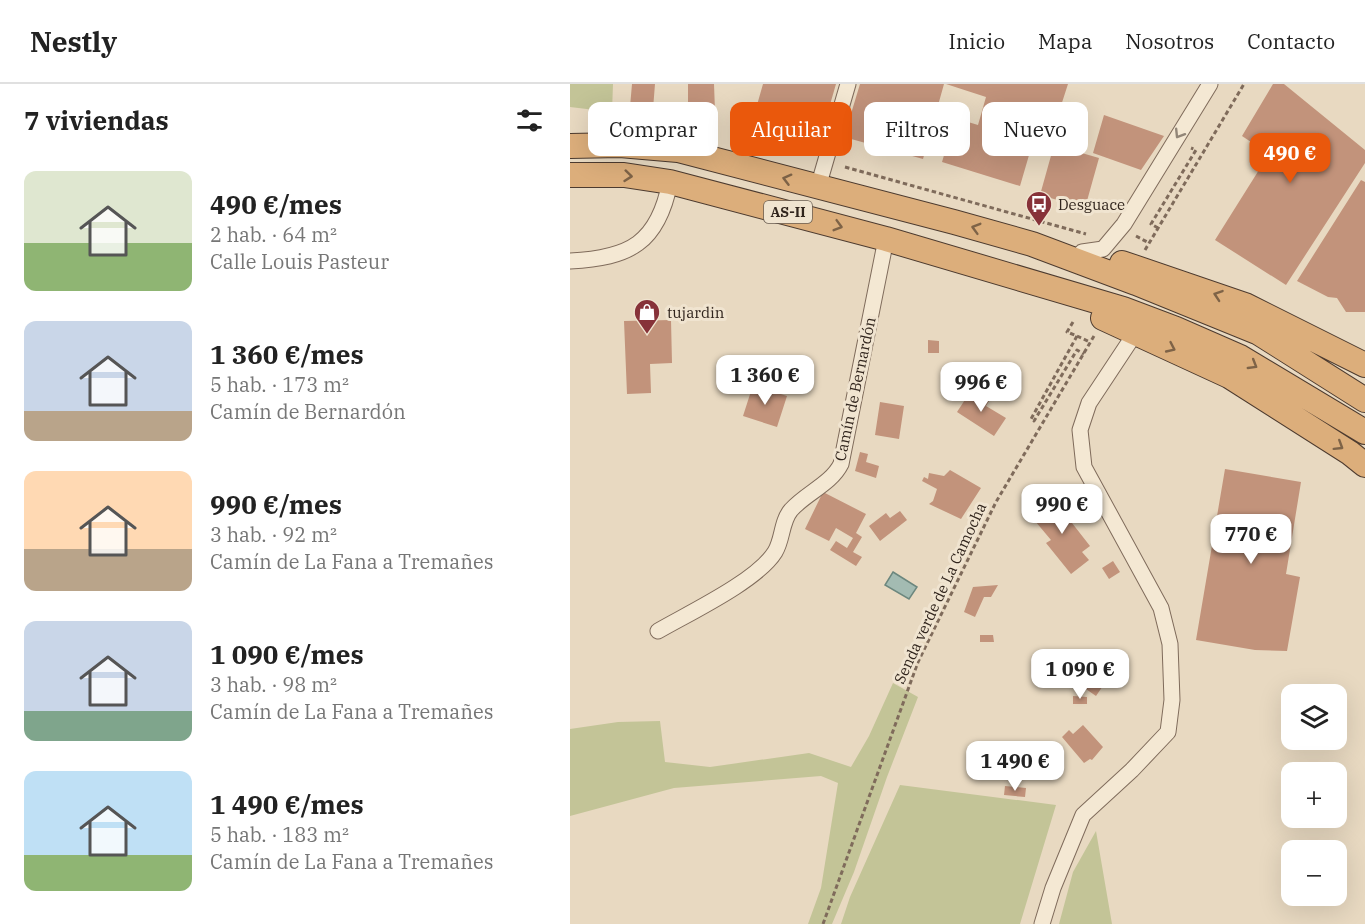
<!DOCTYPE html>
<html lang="es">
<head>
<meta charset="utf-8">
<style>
  :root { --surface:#fff; --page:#f2f2f2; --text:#222; --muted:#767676; --line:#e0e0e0; --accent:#ea580c }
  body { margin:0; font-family:"IBM Plex Serif",serif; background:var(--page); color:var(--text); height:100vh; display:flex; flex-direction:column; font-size:22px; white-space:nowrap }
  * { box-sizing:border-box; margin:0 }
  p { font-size:20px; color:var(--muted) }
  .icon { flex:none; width:33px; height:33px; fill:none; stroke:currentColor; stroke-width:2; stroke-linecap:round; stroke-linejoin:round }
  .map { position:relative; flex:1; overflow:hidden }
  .side { display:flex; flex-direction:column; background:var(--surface); width:570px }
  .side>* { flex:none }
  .hud { position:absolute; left:18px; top:18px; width:570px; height:54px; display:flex; gap:12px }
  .controls { position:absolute; left:711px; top:600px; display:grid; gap:12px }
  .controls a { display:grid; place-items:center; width:66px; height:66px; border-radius:12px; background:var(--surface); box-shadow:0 6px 24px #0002; font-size:30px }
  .price { position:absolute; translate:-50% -51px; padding:0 14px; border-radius:12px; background:#fff; color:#222; font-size:20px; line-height:39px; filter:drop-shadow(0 2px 3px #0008) }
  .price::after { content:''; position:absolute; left:50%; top:36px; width:18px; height:14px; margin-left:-9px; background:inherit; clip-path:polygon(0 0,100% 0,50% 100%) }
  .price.active { background:var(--accent); color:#fff }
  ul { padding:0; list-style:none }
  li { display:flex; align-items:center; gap:18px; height:150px; padding:0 24px }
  li span { display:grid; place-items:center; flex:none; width:168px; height:120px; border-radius:12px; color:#555 }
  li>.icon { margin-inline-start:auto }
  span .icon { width:72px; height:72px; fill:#fffc; stroke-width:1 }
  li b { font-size:26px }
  h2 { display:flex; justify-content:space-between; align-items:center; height:72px; padding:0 24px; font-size:26px }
  .chip { padding:0 21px; border-radius:12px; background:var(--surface); box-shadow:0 6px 24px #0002; font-size:21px; line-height:54px }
  .chip.active { background:var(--accent); color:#fff }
  header { display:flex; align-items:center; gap:36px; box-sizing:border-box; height:84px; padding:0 30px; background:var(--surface); border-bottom:2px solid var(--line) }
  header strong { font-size:28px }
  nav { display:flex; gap:33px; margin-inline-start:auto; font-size:21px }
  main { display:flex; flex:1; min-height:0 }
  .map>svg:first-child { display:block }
  .green { fill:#c3c497 }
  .water { fill:#a3bbb2; stroke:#6c877e; stroke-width:1.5 }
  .building { fill:#c2937b }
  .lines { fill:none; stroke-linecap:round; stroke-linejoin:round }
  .minor-casing { stroke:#7f6b5b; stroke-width:17 }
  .trunk-casing { stroke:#4d3b2f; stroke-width:26 }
  .path { stroke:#7f6b5b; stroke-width:3; stroke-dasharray:4.5 3; stroke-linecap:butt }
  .minor { stroke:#f4e8d3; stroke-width:15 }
  .trunk { stroke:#dcae7b; stroke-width:24 }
  .oneway { stroke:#928678 }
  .oneway2 { stroke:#7e6347 }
  .labels { text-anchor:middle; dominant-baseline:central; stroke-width:6; stroke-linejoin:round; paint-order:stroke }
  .shield { fill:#f0e4d0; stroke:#6a5e53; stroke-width:1.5 }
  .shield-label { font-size:14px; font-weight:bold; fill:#31251d }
  .poi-label { font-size:15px; fill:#31251d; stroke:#f0e4d0; text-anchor:start }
  .street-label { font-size:15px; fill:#31251d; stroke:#f0e4d0 }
</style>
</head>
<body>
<header>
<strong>Nestly</strong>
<nav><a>Inicio</a><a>Mapa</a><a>Nosotros</a><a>Contacto</a></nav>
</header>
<main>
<section class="side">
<h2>7 viviendas<svg class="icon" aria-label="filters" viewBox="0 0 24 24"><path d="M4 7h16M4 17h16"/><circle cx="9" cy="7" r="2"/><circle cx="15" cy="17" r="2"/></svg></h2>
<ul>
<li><span style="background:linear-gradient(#dfe7d0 60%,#8fb573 0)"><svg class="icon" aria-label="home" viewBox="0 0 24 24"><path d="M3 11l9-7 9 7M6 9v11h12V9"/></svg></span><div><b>490 €/mes</b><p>2 hab. · 64 m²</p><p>Calle Louis Pasteur</p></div></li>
<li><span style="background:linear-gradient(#c9d6e8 75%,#b9a48a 0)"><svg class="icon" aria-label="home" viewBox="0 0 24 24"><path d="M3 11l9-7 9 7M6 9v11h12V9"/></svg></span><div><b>1 360 €/mes</b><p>5 hab. · 173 m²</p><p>Camín de Bernardón</p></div></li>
<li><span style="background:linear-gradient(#ffd9b3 65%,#b9a48a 0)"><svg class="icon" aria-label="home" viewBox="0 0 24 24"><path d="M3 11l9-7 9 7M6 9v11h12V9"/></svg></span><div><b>990 €/mes</b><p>3 hab. · 92 m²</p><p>Camín de La Fana a Tremañes</p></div></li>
<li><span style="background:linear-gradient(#c9d6e8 75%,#7fa58c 0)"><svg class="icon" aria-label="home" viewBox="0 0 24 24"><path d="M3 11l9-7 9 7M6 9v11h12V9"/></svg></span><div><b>1 090 €/mes</b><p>3 hab. · 98 m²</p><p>Camín de La Fana a Tremañes</p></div></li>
<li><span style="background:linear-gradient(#bfe0f5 70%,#8fb573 0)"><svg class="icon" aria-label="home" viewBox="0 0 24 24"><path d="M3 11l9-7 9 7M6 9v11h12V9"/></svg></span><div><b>1 490 €/mes</b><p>5 hab. · 183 m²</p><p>Camín de La Fana a Tremañes</p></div></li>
</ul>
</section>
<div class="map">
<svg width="795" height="840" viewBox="0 0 795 840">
  <rect width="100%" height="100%" fill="#e8d9c1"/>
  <path class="green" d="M 0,0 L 43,0 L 42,28 L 0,23 Z
    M 323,599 L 348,613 L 317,693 L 284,788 L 262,840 L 238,840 L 251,804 L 268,699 L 251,692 L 104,704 L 0,732 L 0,645 L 48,638 L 90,637 L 95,678 L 140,683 L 239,669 L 281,683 L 299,652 Z
    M 330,701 L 486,721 L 450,840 L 271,840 L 280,813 Z
    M 526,747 L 542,840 L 489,840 L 503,788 Z"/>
  <path class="water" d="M 323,488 L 347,503 L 339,515 L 315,501 Z"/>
  <path class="building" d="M 62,0 L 85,0 L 83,25 L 60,23 Z
    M 118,0 L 144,0 L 145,27 L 118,28 Z
    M 193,0 L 266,0 L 248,62 L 181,42 Z
    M 290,0 L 374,0 L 353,75 L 274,53 Z
    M 376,0 L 498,0 L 487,34 L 471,30 L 450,102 L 372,78 L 385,34 L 408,41 L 416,13 Z
    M 703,0 L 714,0 L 795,66 L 795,79 L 716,201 L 645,156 L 699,70 L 672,52 Z
    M 534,31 L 594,52 L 571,86 L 523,69 Z
    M 484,61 L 529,74 L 515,124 L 470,111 Z
    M 791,96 L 795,98 L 795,228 L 776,228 L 767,214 L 758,213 L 727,197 Z
    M 101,236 L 102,279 L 80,280 L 81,309 L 57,310 L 54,237 Z
    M 358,256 L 369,257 L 369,269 L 358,269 Z
    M 183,301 L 217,312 L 207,343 L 173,332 Z
    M 402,305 L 419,317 L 416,322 L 436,334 L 424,352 L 387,328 Z
    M 310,318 L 334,322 L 329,355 L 305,351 Z
    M 290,368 L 298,370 L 296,378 L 309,382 L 306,394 L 285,387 Z
    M 655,385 L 731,398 L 716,490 L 730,493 L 717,567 L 685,566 L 626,556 Z
    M 380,386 L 411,404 L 391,435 L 359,420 L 363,417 L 367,405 L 352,397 L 354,393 L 358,395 L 359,389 L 374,392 Z
    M 253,408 L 296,430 L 286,449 L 292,453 L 283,468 L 292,473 L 286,482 L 260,466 L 266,457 L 277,464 L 283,454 L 266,444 L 259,457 L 235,445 Z
    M 483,412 L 504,437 L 502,439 L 520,462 L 512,468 L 519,476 L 501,490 L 476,459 L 481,456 L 460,431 Z
    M 330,427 L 337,436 L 310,457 L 299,442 L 316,429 L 320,434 Z
    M 543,477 L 550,488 L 539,495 L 532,484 Z
    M 428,501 L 421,513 L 414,513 L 405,533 L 394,528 L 403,503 Z
    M 410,551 L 423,551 L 424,558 L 410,558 Z
    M 516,576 L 524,582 L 528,577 L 543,587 L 526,612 L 503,596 Z
    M 503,612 L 517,613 L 517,620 L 503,620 Z
    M 513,641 L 533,663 L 522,676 L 520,675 L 514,679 L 492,653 L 499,646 L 503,650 Z
    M 467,675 L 492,677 L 491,685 L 466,683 Z
    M 435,702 L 456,704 L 455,713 L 434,711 Z"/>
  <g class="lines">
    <g class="minor-casing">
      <path id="minor" d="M 248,103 L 278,0
        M 512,168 L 533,165 L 554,140 L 640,0
        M 0,177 C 60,174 88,159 100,98
        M 88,547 C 119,529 187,497 205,468 C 213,455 211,438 221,426 C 236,409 261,400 271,380 L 316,155
        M 472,840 L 483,804 L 513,731 L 562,686 L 598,648 L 602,616 L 600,560 L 591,524 L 514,383 L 510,346 L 519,319 L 566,248"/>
    </g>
    <g class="trunk-casing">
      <path id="trunk" d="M 0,62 L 50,61 L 108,66 L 384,138 L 462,160 L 566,199 L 689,249 L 795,316
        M 0,91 L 54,91 L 100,98 L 316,155 L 553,225 L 606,245 L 670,273 L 795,348
        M 552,179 L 675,221 L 795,281
        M 533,234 L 659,292 L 780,369 L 795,381"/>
    </g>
    <path class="path" d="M 181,44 L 244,62
      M 275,83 L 516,150
      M 588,144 L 581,140 L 626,66 L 621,64
      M 566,152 L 579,159
      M 575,166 L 674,0
      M 503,238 L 497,248 L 507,252 L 461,335 L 464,337 L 507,266 L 514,270
      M 507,252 L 520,258
      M 253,840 L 348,578 L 426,418 L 524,252"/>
    <use href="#minor" class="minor"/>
    <use href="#trunk" class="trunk"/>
  </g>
  <defs><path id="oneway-chevron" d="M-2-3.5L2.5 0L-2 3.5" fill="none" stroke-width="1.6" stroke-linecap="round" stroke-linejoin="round" transform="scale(1.5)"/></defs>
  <use class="oneway" href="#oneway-chevron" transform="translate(609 50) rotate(122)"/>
  <g class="oneway2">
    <use href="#oneway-chevron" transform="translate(58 92) rotate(6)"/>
    <use href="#oneway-chevron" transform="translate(217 95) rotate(-165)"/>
    <use href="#oneway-chevron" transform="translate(268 142) rotate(16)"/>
    <use href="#oneway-chevron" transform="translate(406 144) rotate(-164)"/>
    <use href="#oneway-chevron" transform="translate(648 211) rotate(-161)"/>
    <use href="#oneway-chevron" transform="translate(601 264) rotate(25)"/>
    <use href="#oneway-chevron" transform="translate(683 281) rotate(31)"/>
    <use href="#oneway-chevron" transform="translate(769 362) rotate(32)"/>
  </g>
  <defs>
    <g id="bus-pin" transform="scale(1.35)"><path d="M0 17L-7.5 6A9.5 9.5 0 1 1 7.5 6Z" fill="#873239" stroke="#f0e4d0"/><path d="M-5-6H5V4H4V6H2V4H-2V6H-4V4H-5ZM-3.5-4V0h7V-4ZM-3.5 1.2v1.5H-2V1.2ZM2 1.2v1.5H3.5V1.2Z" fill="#fff"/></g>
    <g id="shop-pin" transform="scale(1.35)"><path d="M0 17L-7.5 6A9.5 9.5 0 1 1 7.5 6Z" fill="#873239" stroke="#f0e4d0"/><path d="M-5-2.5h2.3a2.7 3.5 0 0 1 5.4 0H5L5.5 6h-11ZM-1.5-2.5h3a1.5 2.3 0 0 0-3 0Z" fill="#fff"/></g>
  </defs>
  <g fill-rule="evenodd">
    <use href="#bus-pin" x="469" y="120"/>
    <use href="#shop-pin" x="77" y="228"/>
  </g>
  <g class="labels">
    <rect class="shield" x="194" y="117" width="48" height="22" rx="4.5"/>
    <g class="shield-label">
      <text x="218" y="128">AS-II</text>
    </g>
    <g class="poi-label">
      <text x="488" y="120">Desguace</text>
      <text x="97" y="228">tujardin</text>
    </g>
    <g class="street-label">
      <text transform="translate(285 305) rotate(-78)">Camín de Bernardón</text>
      <text transform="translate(370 509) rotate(-65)">Senda verde de La Camocha</text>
    </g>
  </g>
</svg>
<div class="controls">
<a><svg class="icon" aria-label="layers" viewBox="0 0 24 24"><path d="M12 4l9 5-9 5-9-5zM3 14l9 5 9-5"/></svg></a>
<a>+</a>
<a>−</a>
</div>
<b class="price active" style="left:720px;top:100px">490 €</b>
<b class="price" style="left:195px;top:322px">1 360 €</b>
<b class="price" style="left:411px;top:329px">996 €</b>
<b class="price" style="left:492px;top:451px">990 €</b>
<b class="price" style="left:681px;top:481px">770 €</b>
<b class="price" style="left:510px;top:616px">1 090 €</b>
<b class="price" style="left:445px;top:708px">1 490 €</b>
<div class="hud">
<a class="chip">Comprar</a>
<a class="chip active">Alquilar</a>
<a class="chip">Filtros</a>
<a class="chip">Nuevo</a>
</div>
</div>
</main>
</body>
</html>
